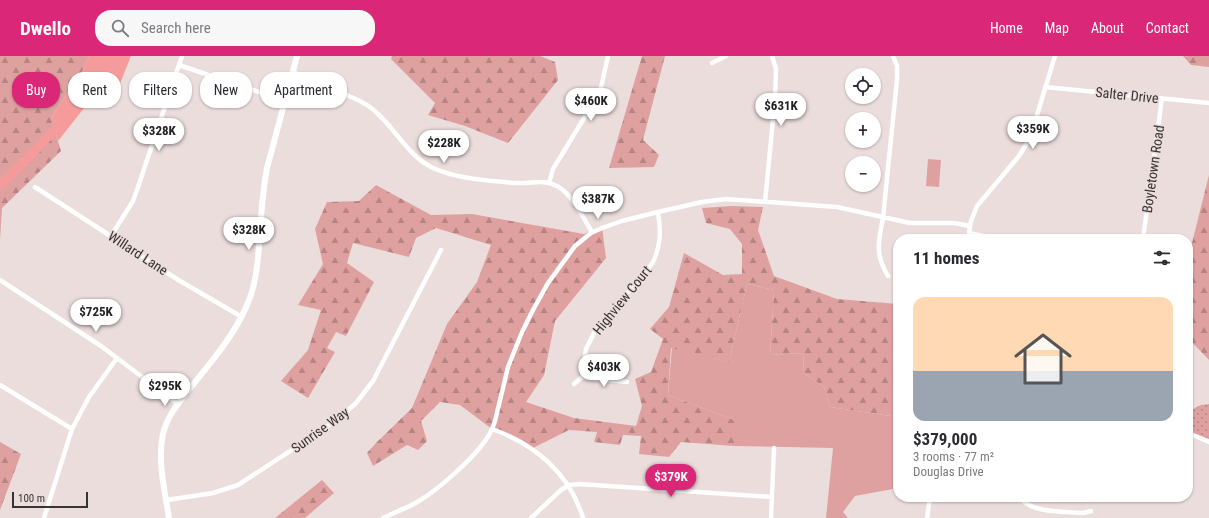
<!DOCTYPE html>
<html lang="en">
<head>
<meta charset="utf-8">
<style>
  :root { --surface:#fff; --page:#f7f7f7; --text:#2b2b33; --muted:#7c7c81; --accent:#db2777 }
  body { margin:0; font-family:"Roboto Condensed",sans-serif; background:var(--page); color:var(--text); height:100vh; display:flex; flex-direction:column; font-size:15px; white-space:nowrap }
  * { box-sizing:border-box; margin:0 }
  p { font-size:13px; color:var(--muted) }
  .icon { flex:none; width:22px; height:22px; fill:none; stroke:currentColor; stroke-width:2; stroke-linecap:round; stroke-linejoin:round }
  .map { position:relative; flex:1; overflow:hidden }
  .panel { position:absolute; left:893px; top:178px; width:300px; height:268px; display:flex; flex-direction:column; background:var(--surface); border-radius:16px; box-shadow:0 1px 3px #0004 }
  .panel>* { flex:none }
  .guide { position:absolute; left:12px; top:16px; width:380px; height:36px; display:flex; gap:8px }
  .fabs { position:absolute; left:845px; top:12px; display:grid; gap:8px }
  .fabs a { display:grid; place-items:center; width:36px; height:36px; border-radius:50%; background:var(--surface); box-shadow:0 1px 3px #0004; font-size:20px }
  .scale { position:absolute; left:12px; bottom:10px; width:76px; box-sizing:border-box; padding-left:4px; border:2px solid #393434; border-top:0; font-size:11px; line-height:14px; white-space:nowrap; color:#393434; -webkit-text-stroke:3px #ebdddc; paint-order:stroke }
  .price { position:absolute; translate:-50% -34px; padding:0 9px; border-radius:14px; background:#fff; color:#222; font-size:13px; line-height:26px; filter:drop-shadow(0 1px 2px #0008) }
  .price::after { content:''; position:absolute; left:50%; top:24px; width:12px; height:9px; margin-left:-6px; background:inherit; clip-path:polygon(0 0,100% 0,50% 100%) }
  .price.selected { background:var(--accent); color:#fff }
  ul { padding:0; list-style:none }
  li { display:grid; align-content:center; gap:8px; height:212px; padding:0 20px }
  li span { display:grid; place-items:center; height:124px; border-radius:12px; color:#555 }
  li>.icon { margin-inline-start:auto }
  span .icon { width:72px; height:72px; fill:#fffc; stroke-width:1 }
  li b { font-size:17px }
  h2 { display:flex; justify-content:space-between; align-items:center; height:48px; padding:0 20px; font-size:17px }
  .chip { padding:0 14px; border-radius:16px; background:var(--surface); box-shadow:0 1px 3px #0004; font-size:14px; line-height:36px }
  .chip.selected { background:var(--accent); color:#fff }
  header { display:flex; align-items:center; gap:24px; box-sizing:border-box; height:56px; padding:0 20px; background:var(--accent); color:#fff }
  header strong { font-size:19px }
  nav { display:flex; gap:22px; margin-inline-start:auto; font-size:14px }
  .search { width:280px; height:36px; background:var(--page); display:flex; align-items:center; gap:10px; box-sizing:border-box; padding:0 14px; border-radius:16px; color:var(--muted); font-size:15px }
  .map>svg:first-child { display:block }
  .grass { fill:#dea1a0 }
  .forest { fill:url(#forest-firs) }
  .park { fill:url(#park-dots) }
  .water { fill:#f69b9c }
  .lines { fill:none; stroke-linecap:round; stroke-linejoin:round }
  .river { stroke:#f69b9c; stroke-width:9 }
  .minor { stroke:#fff; stroke-width:4.5 }
  .tertiary { stroke:#fff; stroke-width:6 }
  .labels { text-anchor:middle; dominant-baseline:central; stroke-width:3; stroke-linejoin:round; paint-order:stroke }
  .street-label { font-size:14px; fill:#393434; stroke:#ebdddc }
</style>
</head>
<body>
<header>
<strong>Dwello</strong>
<div class="search"><svg class="icon" aria-label="search" viewBox="0 0 24 24"><circle cx="10" cy="10" r="6"/><path d="M15 15l6 6"/></svg>Search here</div>
<nav><a>Home</a><a>Map</a><a>About</a><a>Contact</a></nav>
</header>
<div class="map">
<svg width="1209" height="462" viewBox="0 0 1209 462">
  <defs>
    <pattern id="forest-firs" width="22" height="20" patternUnits="userSpaceOnUse"><rect width="22" height="20" fill="#dea1a0"/><path d="M5 1l3.5 6h-7zM16 11l3.5 6h-7z" fill="#b58483"/></pattern>
    <pattern id="park-dots" width="8" height="8" patternUnits="userSpaceOnUse"><rect width="8" height="8" fill="#dea1a0"/><path d="M2 2h.1M6 6h.1" fill="none" stroke="#b58483" stroke-width="1.8" stroke-linecap="round"/></pattern>
  </defs>
  <rect width="100%" height="100%" fill="#ebdddc"/>
  <path class="grass" d="M 928,103 L 941,104 L 939,131 L 926,130 Z
    M 747,228 L 774,234 L 770,299 L 804,297 L 803,316 L 824,331 L 830,351 L 898,361 L 898,434 L 893,433 L 855,440 L 843,456 L 848,462 L 826,462 L 833,392 L 734,390 L 734,364 L 668,339 L 672,291 L 729,306 Z"/>
  <path class="forest" d="M 0,0 L 89,0 L 83,14 L 51,62 L 61,95 L 2,152 L 0,184 Z
    M 392,0 L 540,0 L 555,6 L 558,24 L 508,87 L 465,70 L 428,59 L 435,47 L 391,3 Z
    M 642,0 L 665,0 L 643,84 L 659,99 L 654,111 L 609,112 Z
    M 1183,0 L 1209,0 L 1209,11 L 1191,9 Z
    M 1209,119 L 1209,304 L 1188,282 L 1188,203 Z
    M 376,129 L 431,159 L 472,158 L 584,178 L 602,171 L 606,202 L 555,265 L 544,319 L 526,346 L 574,362 L 636,370 L 642,350 L 635,323 L 651,316 L 663,283 L 650,273 L 669,251 L 684,197 L 723,219 L 742,218 L 742,188 L 730,173 L 706,167 L 702,152 L 731,150 L 763,151 L 758,174 L 774,220 L 837,243 L 898,248 L 898,361 L 830,351 L 824,331 L 803,316 L 804,297 L 770,299 L 774,234 L 747,228 L 729,306 L 671,292 L 668,339 L 734,364 L 734,390 L 681,386 L 669,401 L 639,398 L 641,380 L 623,379 L 620,389 L 594,386 L 597,376 L 569,374 L 531,393 L 492,373 L 460,349 L 440,346 L 421,365 L 427,385 L 418,394 L 407,389 L 373,410 L 367,397 L 376,387 L 412,352 L 447,268 L 477,226 L 491,189 L 436,172 L 416,182 L 409,201 L 353,187 L 347,207 L 374,226 L 346,280 L 336,276 L 327,292 L 335,296 L 308,342 L 281,325 L 308,294 L 321,254 L 298,249 L 323,208 L 315,173 L 327,146 L 359,145 Z
    M 0,386 L 21,398 L 0,454 Z
    M 322,424 L 334,437 L 305,462 L 275,462 Z"/>
  <path class="park" d="M 1209,348 L 1209,383 L 1188,375 C 1188,365 1188,354 1199,350 C 1202,348 1206,349 1209,348 Z"/>
  <path class="water" d="M 89,0 L 131,0 L 111,50 L 88,47 L 58,85 L 51,62 L 83,14 Z"/>
  <g class="lines">
    <path class="river" d="M 0,129 L 30,100 L 62,66"/>
    <path class="minor" d="M 712,7 L 726,0
      M 179,9 L 285,45
      M 293,16 C 308,22 322,29 337,35 C 351,41 366,46 377,57 C 396,74 409,101 433,112 C 457,123 490,125 516,127 C 534,128 546,121 563,134 C 574,143 584,163 592,176
      M 1045,31 L 1209,47
      M 549,127 L 553,113 L 600,36 L 608,0
      M 35,131 L 180,225 L 242,261
      M 765,146 L 775,43 L 776,13 L 772,0
      M 969,177 L 998,183
      M 111,180 L 133,145 L 137,134 L 182,0
      M 968,183 L 971,165 L 977,150 L 1019,100 L 1030,82 L 1055,0
      M 1143,183 L 1162,42
      M 888,220 C 875,199 878,186 883,162 L 897,23 L 897,10 L 893,0
      M 0,224 L 101,290 L 178,348
      M 582,321 L 627,326
      M 574,328 L 582,321 L 586,293 L 595,275 L 652,208 C 661,191 661,175 658,156
      M 0,329 L 72,373
      M 492,373 C 535,388 570,418 583,462
      M 1188,377 L 1209,386
      M 1020,441 C 1031,458 1065,455 1083,457 L 1091,455
      M 167,444 L 213,437 L 238,429 L 324,373 L 346,356 L 356,347 L 373,325 L 441,194
      M 44,462 L 72,373 L 89,341 L 117,302
      M 383,462 C 395,456 408,452 419,445 C 439,433 475,401 487,382 C 491,377 493,371 495,365 L 508,311 L 522,276 L 533,254 L 548,227 L 575,190 L 591,177 L 602,172 L 622,165 L 658,156 L 702,146 L 726,143 L 837,151 L 910,167 L 954,167 L 970,170
      M 531,462 L 561,434 L 569,429 L 579,428 L 772,441
      M 771,462 L 774,392
      M 927,462 L 930,441"/>
    <path class="tertiary" d="M 169,462 C 165,435 157,405 163,378 C 167,360 180,345 191,331 C 211,306 234,280 247,249 C 257,227 258,202 260,178 C 261,156 263,134 267,112 L 297,0"/>
  </g>
  <g class="labels">
    <g class="street-label">
      <text transform="translate(1127 39) rotate(6)">Salter Drive</text>
      <text transform="translate(1153 113) rotate(-82)">Boyletown Road</text>
      <text transform="translate(138 197) rotate(33)">Willard Lane</text>
      <text transform="translate(622 244) rotate(-51)">Highview Court</text>
      <text transform="translate(320 374) rotate(-36)">Sunrise Way</text>
    </g>
  </g>
</svg>
<div class="fabs">
<a><svg class="icon" aria-label="locate" viewBox="0 0 24 24"><circle cx="12" cy="12" r="6"/><path d="M12 2v4M12 18v4M2 12h4M18 12h4"/></svg></a>
<a>+</a>
<a>−</a>
</div>
<div class="scale">100 m</div>
<b class="price" style="left:591px;top:66px">$460K</b>
<b class="price" style="left:781px;top:71px">$631K</b>
<b class="price" style="left:1033px;top:94px">$359K</b>
<b class="price" style="left:159px;top:96px">$328K</b>
<b class="price" style="left:444px;top:108px">$228K</b>
<b class="price" style="left:598px;top:164px">$387K</b>
<b class="price" style="left:249px;top:195px">$328K</b>
<b class="price" style="left:96px;top:277px">$725K</b>
<b class="price" style="left:604px;top:332px">$403K</b>
<b class="price" style="left:165px;top:351px">$295K</b>
<b class="price selected" style="left:671px;top:442px">$379K</b>
<div class="guide">
<a class="chip selected">Buy</a>
<a class="chip">Rent</a>
<a class="chip">Filters</a>
<a class="chip">New</a>
<a class="chip">Apartment</a>
</div>
<section class="panel">
<h2>11 homes<svg class="icon" aria-label="filters" viewBox="0 0 24 24"><path d="M4 7h16M4 17h16"/><circle cx="9" cy="7" r="2"/><circle cx="15" cy="17" r="2"/></svg></h2>
<ul>
<li><span style="background:linear-gradient(#ffd9b3 60%,#9aa5b1 0)"><svg class="icon" aria-label="home" viewBox="0 0 24 24"><path d="M3 11l9-7 9 7M6 9v11h12V9"/></svg></span><div><b>$379,000</b><p>3 rooms · 77 m²</p><p>Douglas Drive</p></div></li>
</ul>
</section>
</div>
</body>
</html>
